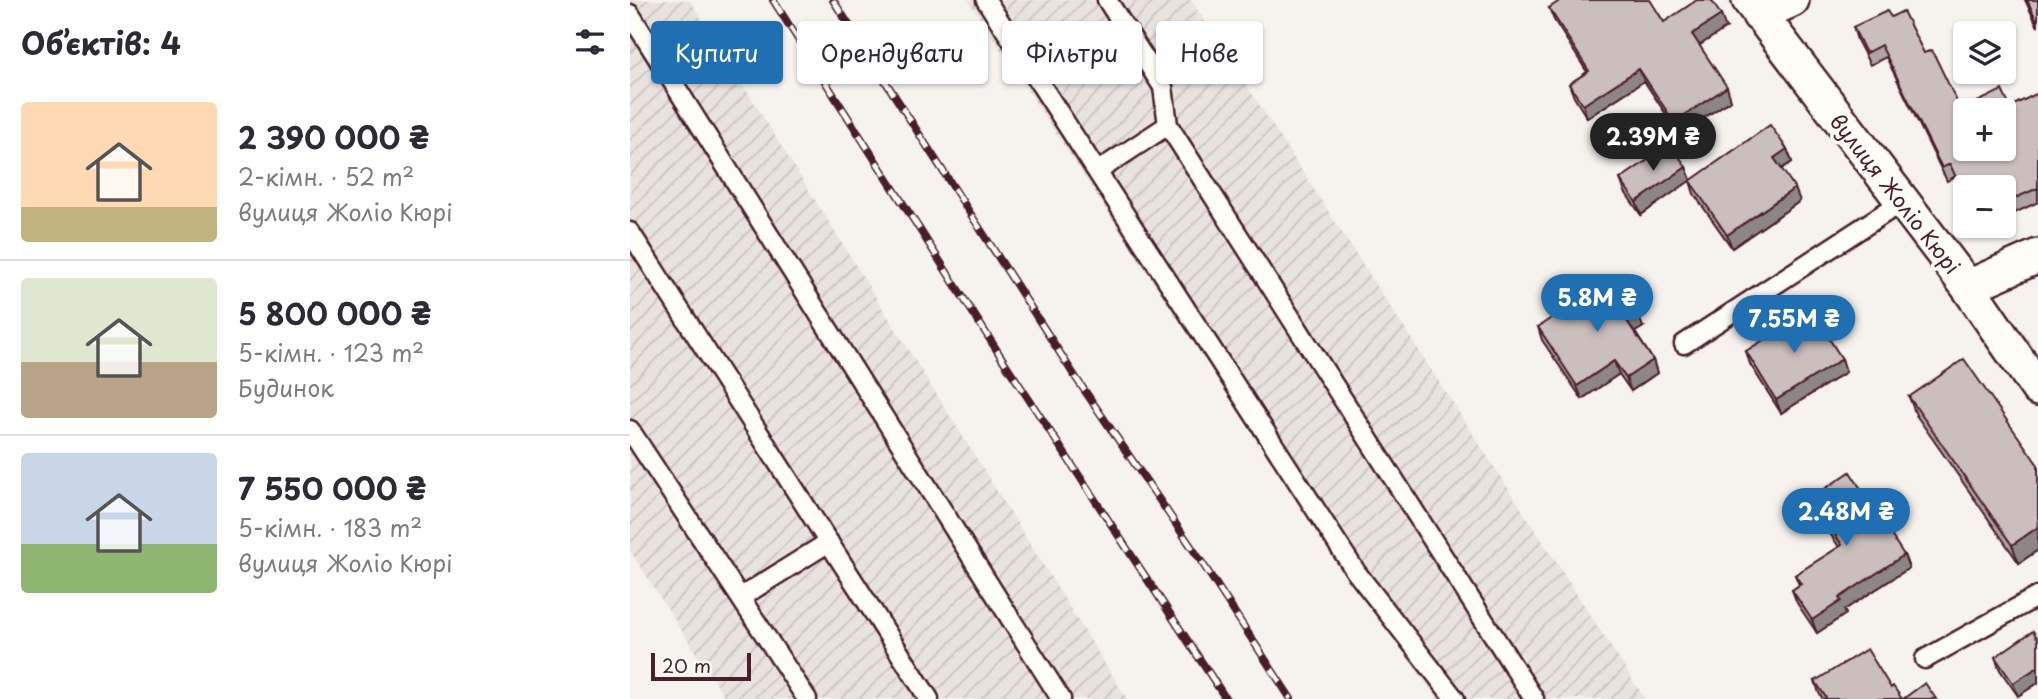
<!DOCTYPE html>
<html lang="uk">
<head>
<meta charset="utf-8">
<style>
  :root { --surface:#fff; --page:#f2f2f3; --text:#2b2b33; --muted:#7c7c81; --line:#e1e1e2; --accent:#1f6fb2 }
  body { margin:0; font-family:"Playpen Sans",sans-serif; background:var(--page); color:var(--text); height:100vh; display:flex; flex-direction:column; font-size:26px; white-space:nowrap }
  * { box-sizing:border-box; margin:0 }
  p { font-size:23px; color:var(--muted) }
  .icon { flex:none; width:38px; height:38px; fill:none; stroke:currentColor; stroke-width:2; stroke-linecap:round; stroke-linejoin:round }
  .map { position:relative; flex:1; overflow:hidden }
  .drawer { display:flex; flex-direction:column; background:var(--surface); width:630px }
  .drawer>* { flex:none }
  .top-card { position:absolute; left:21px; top:21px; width:665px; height:63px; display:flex; gap:14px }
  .controls { position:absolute; left:1323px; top:21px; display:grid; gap:14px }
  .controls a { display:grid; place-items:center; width:63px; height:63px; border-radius:7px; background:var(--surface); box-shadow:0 2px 5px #0004; font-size:35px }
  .scale { position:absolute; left:21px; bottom:18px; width:100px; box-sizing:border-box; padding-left:7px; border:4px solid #4a1f2b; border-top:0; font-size:19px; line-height:24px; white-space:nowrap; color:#4a1f2b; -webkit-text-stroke:5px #fdfcf7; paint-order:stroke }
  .price { position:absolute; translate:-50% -60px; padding:0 16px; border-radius:24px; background:var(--accent); color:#fff; font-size:23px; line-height:46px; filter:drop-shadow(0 2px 4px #0008) }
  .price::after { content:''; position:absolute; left:50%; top:42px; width:21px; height:16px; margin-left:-10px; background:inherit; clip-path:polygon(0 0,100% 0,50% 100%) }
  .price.active { background:#222; color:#fff }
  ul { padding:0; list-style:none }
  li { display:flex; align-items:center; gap:21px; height:175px; padding:0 21px }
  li+li { border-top:2px solid var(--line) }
  li span { display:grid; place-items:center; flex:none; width:196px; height:140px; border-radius:7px; color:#555 }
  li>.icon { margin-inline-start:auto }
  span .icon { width:84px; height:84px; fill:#fffc; stroke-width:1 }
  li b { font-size:30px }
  h2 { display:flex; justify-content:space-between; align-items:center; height:84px; padding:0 21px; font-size:30px }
  .pill { padding:0 24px; border-radius:7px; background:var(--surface); box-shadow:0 2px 5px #0004; font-size:24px; line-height:63px }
  .pill.active { background:var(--accent); color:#fff }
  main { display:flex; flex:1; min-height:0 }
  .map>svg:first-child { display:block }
  .industrial { fill:url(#industrial-furrows) }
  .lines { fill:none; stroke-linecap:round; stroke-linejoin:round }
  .service-casing { stroke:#4a1f2b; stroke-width:23 }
  .minor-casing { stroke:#4a1f2b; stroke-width:38 }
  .service { stroke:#fdfcf7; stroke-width:18 }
  .minor { stroke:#fdfcf7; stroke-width:33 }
  .rail-casing { stroke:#4a1f2b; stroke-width:8 }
  .rail { stroke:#fdfcf7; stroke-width:5; stroke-dasharray:16; stroke-linecap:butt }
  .wall { fill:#afa4a3; stroke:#4a1f2b; stroke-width:2 }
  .shaded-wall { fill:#8e8685; stroke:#4a1f2b; stroke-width:2 }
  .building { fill:#cbbfbe; stroke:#4a1f2b; stroke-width:2; fill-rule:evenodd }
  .labels { text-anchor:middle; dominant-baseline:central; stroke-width:7; stroke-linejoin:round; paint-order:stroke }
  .street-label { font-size:21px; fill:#4a1f2b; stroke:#fdfcf7 }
</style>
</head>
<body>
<main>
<section class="drawer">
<h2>Об’єктів: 4<svg class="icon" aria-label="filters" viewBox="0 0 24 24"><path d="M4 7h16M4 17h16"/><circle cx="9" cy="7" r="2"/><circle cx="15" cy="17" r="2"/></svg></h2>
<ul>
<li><span style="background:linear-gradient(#ffd9b3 75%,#c2b280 0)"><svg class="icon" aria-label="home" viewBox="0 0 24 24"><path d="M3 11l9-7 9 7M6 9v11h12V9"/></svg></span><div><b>2 390 000 ₴</b><p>2-кімн. · 52 m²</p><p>вулиця Жоліо Кюрі</p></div></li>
<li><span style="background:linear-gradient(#dfe7d0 60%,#b9a48a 0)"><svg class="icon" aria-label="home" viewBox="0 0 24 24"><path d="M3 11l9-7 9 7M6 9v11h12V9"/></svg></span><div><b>5 800 000 ₴</b><p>5-кімн. · 123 m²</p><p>Будинок</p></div></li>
<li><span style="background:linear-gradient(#c9d6e8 65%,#8fb573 0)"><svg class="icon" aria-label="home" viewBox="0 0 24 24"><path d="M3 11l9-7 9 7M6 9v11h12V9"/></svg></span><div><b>7 550 000 ₴</b><p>5-кімн. · 183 m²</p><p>вулиця Жоліо Кюрі</p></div></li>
</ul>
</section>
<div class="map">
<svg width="1408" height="699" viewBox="0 0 1408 699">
  <defs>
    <pattern id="industrial-furrows" width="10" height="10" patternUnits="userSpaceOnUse" patternTransform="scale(1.75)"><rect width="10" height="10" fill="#e9e3e0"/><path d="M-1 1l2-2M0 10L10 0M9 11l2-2" fill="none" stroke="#c9c2c0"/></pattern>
  </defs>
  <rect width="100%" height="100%" fill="#f6f3ef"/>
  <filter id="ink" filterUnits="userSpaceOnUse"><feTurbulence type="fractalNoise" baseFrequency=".0143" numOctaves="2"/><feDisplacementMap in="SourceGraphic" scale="14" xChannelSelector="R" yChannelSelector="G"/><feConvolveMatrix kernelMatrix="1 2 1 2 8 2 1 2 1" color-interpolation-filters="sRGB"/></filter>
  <g filter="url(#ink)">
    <path class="industrial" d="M 0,0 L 60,0 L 497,699 L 96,699 L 0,551 Z
      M 338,0 L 561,0 L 1015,699 L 808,699 L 716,575 Z"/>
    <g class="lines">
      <g class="service-casing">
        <path id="service" d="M 356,0 L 726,572 L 825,699
          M 477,0 L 533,87 L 538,125 L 904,699
          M 0,14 L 431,699
          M 468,171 L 538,125
          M 0,232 L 299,699
          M 1054,344 L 1273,201
          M 0,430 L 177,699
          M 111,597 L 199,542
          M 1295,659 L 1408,596"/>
      </g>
      <g class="minor-casing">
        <path id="minor" d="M 1119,0 L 1338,287 L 1408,389
          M 1129,15 L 1162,0
          M 1338,287 L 1408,256"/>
      </g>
      <use href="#service" class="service"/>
      <use href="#minor" class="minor"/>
      <g class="rail-casing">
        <path id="rail" d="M 143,0 L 375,363 L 596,699
          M 203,0 L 446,378 L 569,558 L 661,699"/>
      </g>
      <use href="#rail" class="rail"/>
    </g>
    <path class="wall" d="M 1395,0 L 1408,0 L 1408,27 Z
      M 919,8 L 1034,22 L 1096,28 L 1069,45 L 1101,100 L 1049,134 L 1014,81 L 957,118 L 944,97 L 939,84 L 957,72 L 924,20 Z
      M 1261,17 L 1294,53 L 1331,110 L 1380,107 L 1408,93 L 1408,202 L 1374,218 L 1374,187 L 1335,187 L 1335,201 L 1324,177 L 1317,181 L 1256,57 L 1240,65 L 1227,40 L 1223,27 Z
      M 1157,149 L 1162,162 L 1151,169 L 1170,201 L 1102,248 L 1064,194 L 1060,181 Z
      M 1056,167 L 1061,180 L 1011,215 L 995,192 L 990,179 Z
      M 1347,226 L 1357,226 L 1348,230 Z
      M 908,327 L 1013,327 L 1005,332 L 1023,360 L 1027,373 L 1001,391 L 989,374 L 952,399 L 912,340 Z
      M 1116,351 L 1212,359 L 1216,372 L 1151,413 L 1120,364 Z
      M 1279,397 L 1408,465 L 1408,550 L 1389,563 L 1286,415 Z
      M 1181,498 L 1274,555 L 1279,568 L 1214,610 L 1216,614 L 1187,633 L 1167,603 L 1162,590 L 1169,585 L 1165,575 L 1209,547 L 1185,511 Z
      M 1408,639 L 1408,683 L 1388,696 L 1370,670 L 1365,657 Z
      M 1185,681 L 1261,688 L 1272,699 L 1193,699 L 1189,693 Z"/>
    <path class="shaded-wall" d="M 1091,15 L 1096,28 L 1067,47 L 1062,34 Z
      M 1009,69 L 1014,81 L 957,118 L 953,105 Z
      M 1097,87 L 1101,100 L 1049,134 L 1044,122 Z
      M 1157,149 L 1162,162 L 1148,171 L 1144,158 Z
      M 1056,167 L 1061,180 L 1011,215 L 1006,202 Z
      M 1165,188 L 1170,201 L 1102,248 L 1097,235 Z
      M 1008,314 L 1013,327 L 1002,334 L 997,321 Z
      M 1212,359 L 1216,372 L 1151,413 L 1146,400 Z
      M 1023,360 L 1027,373 L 1001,391 L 996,378 Z
      M 984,361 L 989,374 L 952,399 L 947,386 Z
      M 1408,527 L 1408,550 L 1389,563 L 1382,545 Z
      M 1274,555 L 1279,568 L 1214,610 L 1216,614 L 1187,633 L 1182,620 L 1209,598 Z
      M 1408,667 L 1408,683 L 1388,696 L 1383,683 Z"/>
    <path class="building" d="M 931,0 L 1020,0 L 1034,22 L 1067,0 L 1081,0 L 1091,15 L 1062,34 L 1097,87 L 1044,122 L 1009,69 L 953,105 L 939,84 L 959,71 L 919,8 Z
      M 1397,0 L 1408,0 L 1408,23 Z
      M 1257,11 L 1261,17 L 1273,11 L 1294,53 L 1302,50 L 1331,110 L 1372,90 L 1380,107 L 1408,93 L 1408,188 L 1374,203 L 1374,187 L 1335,187 L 1335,198 L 1320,164 L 1312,168 L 1251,45 L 1236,53 L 1223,27 ZM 1335,110 L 1374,110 L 1374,149 L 1335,149 Z
      M 1140,125 L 1157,149 L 1144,158 L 1165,188 L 1097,235 L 1060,181 Z
      M 1041,144 L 1056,167 L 1006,202 L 990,179 Z
      M 984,276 L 1008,314 L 997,321 L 1023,360 L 996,378 L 984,361 L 947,386 L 908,327 Z
      M 1181,310 L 1212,359 L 1146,400 L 1116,351 Z
      M 1334,359 L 1408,465 L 1408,527 L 1382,545 L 1279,397 Z
      M 1220,472 L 1274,555 L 1209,598 L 1211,601 L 1182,620 L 1162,590 L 1171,584 L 1165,575 L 1212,545 L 1181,498 Z
      M 1403,631 L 1408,639 L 1408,667 L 1383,683 L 1365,657 Z
      M 1237,649 L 1261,688 L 1263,686 L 1272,699 L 1197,699 L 1185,681 Z
      M 1295,683 L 1306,699 L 1273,699 Z"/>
  </g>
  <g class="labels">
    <g class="street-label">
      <text transform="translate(1266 193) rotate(52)">вулиця Жоліо Кюрі</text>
    </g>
  </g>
</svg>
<div class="controls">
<a><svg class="icon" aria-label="layers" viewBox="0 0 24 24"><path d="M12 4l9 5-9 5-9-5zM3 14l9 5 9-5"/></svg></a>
<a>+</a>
<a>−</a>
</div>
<div class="scale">20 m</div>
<b class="price active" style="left:1023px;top:173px">2.39M ₴</b>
<b class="price" style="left:967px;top:334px">5.8M ₴</b>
<b class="price" style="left:1164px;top:355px">7.55M ₴</b>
<b class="price" style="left:1216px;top:548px">2.48M ₴</b>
<div class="top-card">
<a class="pill active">Купити</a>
<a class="pill">Орендувати</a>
<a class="pill">Фільтри</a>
<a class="pill">Нове</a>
</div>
</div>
</main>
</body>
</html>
